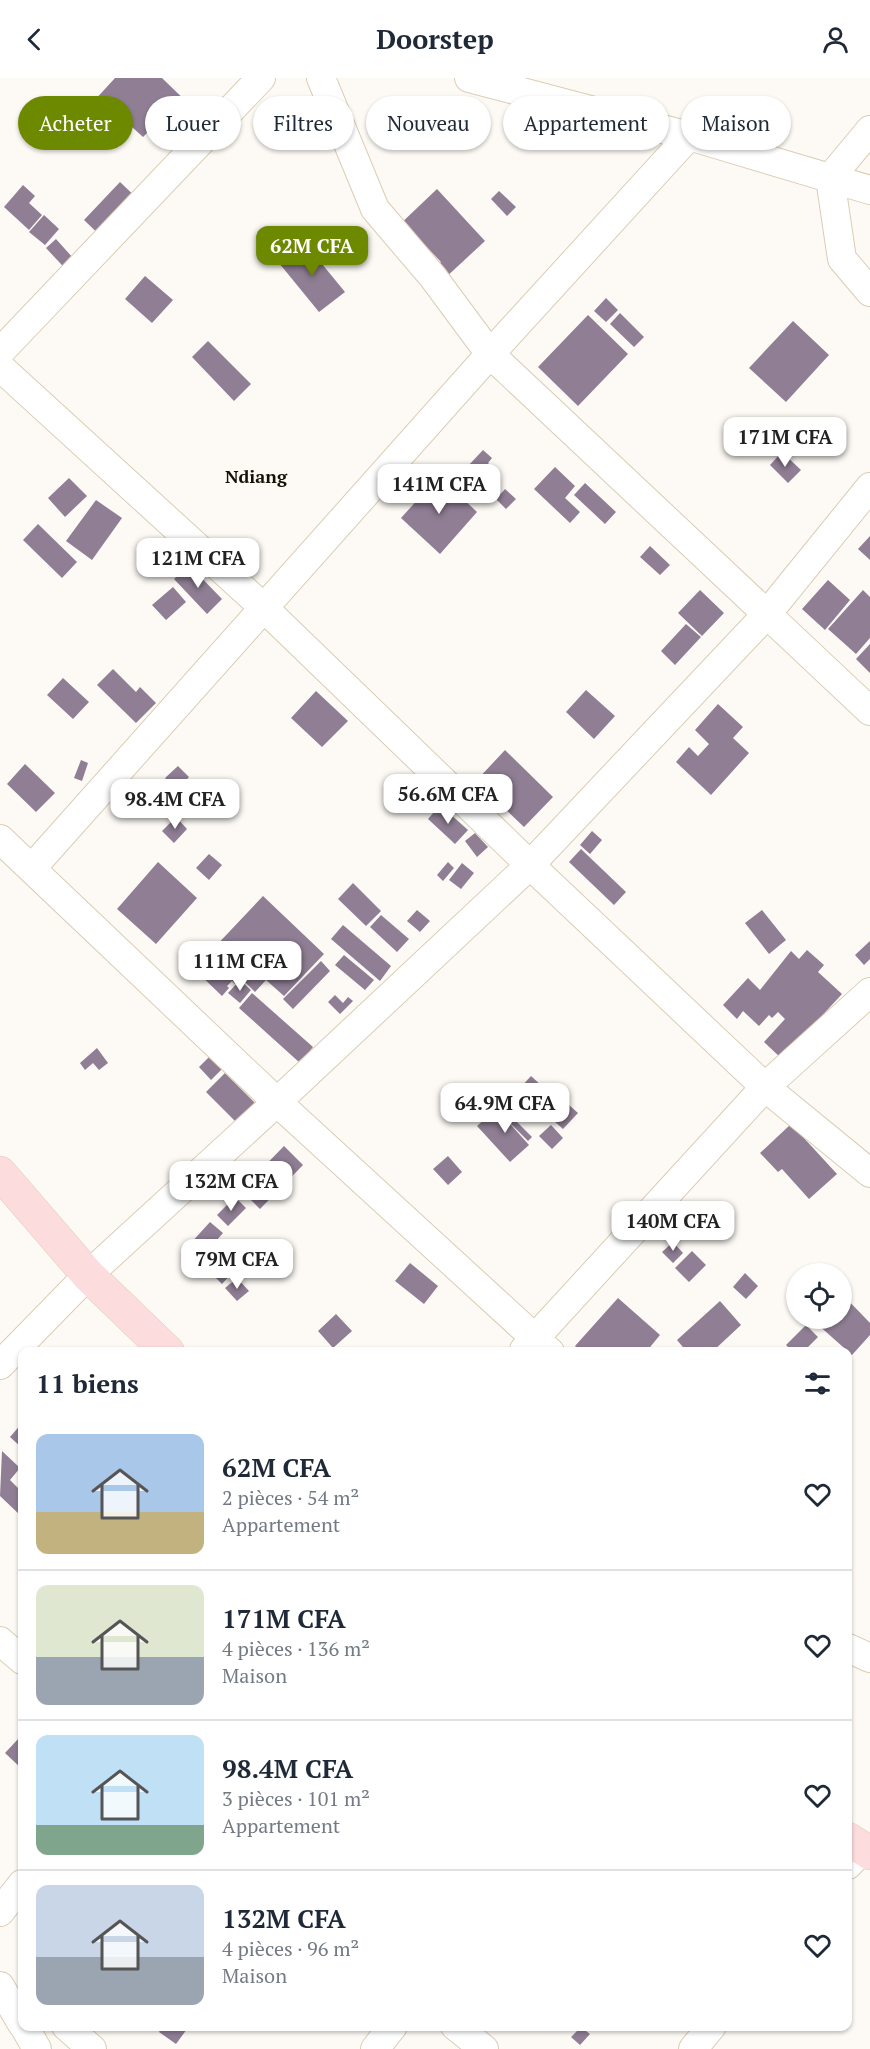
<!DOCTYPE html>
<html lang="fr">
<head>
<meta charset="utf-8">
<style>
  :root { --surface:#fff; --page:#f6f6f7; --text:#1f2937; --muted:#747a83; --line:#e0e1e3; --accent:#6d8900 }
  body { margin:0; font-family:"PT Serif",serif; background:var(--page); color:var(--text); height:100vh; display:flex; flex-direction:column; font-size:22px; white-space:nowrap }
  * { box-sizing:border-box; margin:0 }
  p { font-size:20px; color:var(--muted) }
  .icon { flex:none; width:33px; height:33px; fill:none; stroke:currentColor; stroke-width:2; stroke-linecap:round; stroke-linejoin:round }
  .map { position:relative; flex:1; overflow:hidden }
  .sheet { position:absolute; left:18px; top:1269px; width:834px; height:684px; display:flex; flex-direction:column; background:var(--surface); border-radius:12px; box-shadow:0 2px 4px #0004 }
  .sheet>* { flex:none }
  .hud { position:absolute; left:18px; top:18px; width:834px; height:54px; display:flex; gap:12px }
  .buttons { position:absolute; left:786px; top:1185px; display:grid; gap:12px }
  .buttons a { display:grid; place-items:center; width:66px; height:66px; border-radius:50%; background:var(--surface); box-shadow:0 2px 4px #0004; font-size:30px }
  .price { position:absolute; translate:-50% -51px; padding:0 14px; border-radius:12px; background:#fff; color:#222; font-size:20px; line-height:39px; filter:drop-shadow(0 2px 3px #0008) }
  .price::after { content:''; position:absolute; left:50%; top:36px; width:18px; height:14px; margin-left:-9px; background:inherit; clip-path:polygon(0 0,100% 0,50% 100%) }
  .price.current { background:var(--accent); color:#fff }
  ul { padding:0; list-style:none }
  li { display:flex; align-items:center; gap:18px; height:150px; padding:0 18px }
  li+li { border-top:2px solid var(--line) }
  li span { display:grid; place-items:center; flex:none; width:168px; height:120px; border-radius:12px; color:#555 }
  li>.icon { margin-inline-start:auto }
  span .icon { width:72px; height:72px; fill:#fffc; stroke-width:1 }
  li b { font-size:26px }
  h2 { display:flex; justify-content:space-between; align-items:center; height:72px; padding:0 18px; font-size:26px }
  .chip { padding:0 21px; border-radius:27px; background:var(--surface); box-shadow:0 2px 4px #0004; font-size:21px; line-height:54px }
  .chip.current { background:var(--accent); color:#fff }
  header { display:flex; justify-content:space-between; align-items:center; height:78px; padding:0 18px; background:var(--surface); font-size:27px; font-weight:600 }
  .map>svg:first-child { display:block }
  .building { fill:#8f7e94 }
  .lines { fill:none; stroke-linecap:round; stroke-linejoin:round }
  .street-casing { stroke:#dbcdb4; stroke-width:30 }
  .secondary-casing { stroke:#dbcdb4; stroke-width:34 }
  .street { stroke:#fff; stroke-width:28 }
  .secondary { stroke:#fcdcdd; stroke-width:33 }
  .labels { text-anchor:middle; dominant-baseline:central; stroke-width:4.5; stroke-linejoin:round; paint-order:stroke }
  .quarter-label { font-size:18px; font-weight:bold; fill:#151108; stroke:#fdfaf5 }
</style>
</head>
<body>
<header><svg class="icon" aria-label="back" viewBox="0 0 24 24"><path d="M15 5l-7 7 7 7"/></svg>Doorstep<svg class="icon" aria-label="person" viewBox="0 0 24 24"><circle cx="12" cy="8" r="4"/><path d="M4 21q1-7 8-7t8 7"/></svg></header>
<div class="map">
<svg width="870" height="1971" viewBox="0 0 870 1971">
  <rect width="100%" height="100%" fill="#fdfaf5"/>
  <path class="building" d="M 115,0 L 162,0 L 195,32 L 163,65 L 150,52 L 143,59 L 132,49 L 115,67 L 82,36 Z
    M 120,104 L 143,126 L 108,165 L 84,142 Z
    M 23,107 L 35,118 L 29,125 L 42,137 L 29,152 L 4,129 Z
    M 437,111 L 485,163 L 444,201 L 433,190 L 441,184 L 421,163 L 414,170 L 396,150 Z
    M 499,113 L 516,129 L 507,138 L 491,121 Z
    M 44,137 L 59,151 L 45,167 L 29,154 Z
    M 56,161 L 82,190 L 73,199 L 46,170 Z
    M 304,164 L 345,214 L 319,234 L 279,185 Z
    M 145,198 L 173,222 L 152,245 L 125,221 Z
    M 606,220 L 618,232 L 606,244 L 594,233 Z
    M 620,235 L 644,259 L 634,269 L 610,246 Z
    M 588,237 L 628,276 L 578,328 L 538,289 Z
    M 793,243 L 829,277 L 786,324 L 749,290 Z
    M 208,263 L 251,306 L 234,323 L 192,279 Z
    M 483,372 L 492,380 L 488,385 L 494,391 L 482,404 L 467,389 Z
    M 782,374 L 801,392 L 788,405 L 770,387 Z
    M 555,389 L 575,408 L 565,420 L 580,434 L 570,445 L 534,411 Z
    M 439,398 L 477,434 L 440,476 L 401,440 Z
    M 69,400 L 87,418 L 65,439 L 48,420 Z
    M 585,405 L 616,434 L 605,446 L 574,417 Z
    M 505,411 L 516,421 L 506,431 L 496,421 Z
    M 96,422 L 122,440 L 92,482 L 66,463 Z
    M 38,446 L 77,484 L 62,500 L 23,462 Z
    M 870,458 L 870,482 L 858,471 Z
    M 650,468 L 670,487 L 660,497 L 640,479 Z
    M 189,487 L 222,521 L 207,536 L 174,501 Z
    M 828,502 L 850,522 L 825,552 L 802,531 Z
    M 173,509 L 186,524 L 166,542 L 152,527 Z
    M 700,512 L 724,535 L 702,558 L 678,535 Z
    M 863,512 L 870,519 L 870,560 L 856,576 L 828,551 Z
    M 686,546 L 701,559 L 675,587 L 661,573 Z
    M 870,566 L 870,595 L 856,581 Z
    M 113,591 L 136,614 L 140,609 L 156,625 L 136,645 L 97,607 Z
    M 63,600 L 89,624 L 73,641 L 47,617 Z
    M 586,612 L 615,638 L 594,661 L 566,634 Z
    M 316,613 L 348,643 L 322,669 L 291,640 Z
    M 718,626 L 743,649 L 733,660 L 749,675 L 711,717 L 676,684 L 689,669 L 698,678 L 709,666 L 695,652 Z
    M 505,672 L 553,719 L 524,749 L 476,703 Z
    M 81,682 L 88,685 L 82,703 L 74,700 Z
    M 25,686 L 55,715 L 36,734 L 7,706 Z
    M 178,688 L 189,699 L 177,712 L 165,700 Z
    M 440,727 L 468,752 L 455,766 L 428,741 Z
    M 176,739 L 187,751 L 174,765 L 162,753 Z
    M 592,753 L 602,762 L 590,776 L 580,767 Z
    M 475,755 L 488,769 L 477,779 L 465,763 Z
    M 581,771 L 626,814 L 614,827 L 569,784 Z
    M 209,776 L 222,787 L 209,802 L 196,790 Z
    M 158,784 L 197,820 L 156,866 L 117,831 Z
    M 448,784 L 454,790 L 443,803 L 437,797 Z
    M 462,785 L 474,795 L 461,811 L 449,802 Z
    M 353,805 L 381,833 L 366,848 L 338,821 Z
    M 263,818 L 324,876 L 284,918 L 266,902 L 255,914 L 241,900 L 243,897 L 235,906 L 232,903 L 227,908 L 229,910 L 222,918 L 194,891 Z
    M 417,832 L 430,843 L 420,854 L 407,843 Z
    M 762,832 L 786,862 L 769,876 L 745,845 Z
    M 381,837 L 409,861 L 397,874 L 370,849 Z
    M 343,847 L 391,888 L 380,903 L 331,861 Z
    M 870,863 L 870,881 L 864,887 L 855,877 Z
    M 807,872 L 824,887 L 818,894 L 842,916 L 782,981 L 764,964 L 785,941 L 778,934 L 772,940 L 769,937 L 759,948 L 743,933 L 737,941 L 723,927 L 748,900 L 760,912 L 791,873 L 799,881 Z
    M 344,877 L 374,902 L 365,912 L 335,887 Z
    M 321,883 L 330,893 L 293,931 L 283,921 Z
    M 240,902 L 251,912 L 240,925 L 228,915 Z
    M 252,915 L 313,969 L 300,985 L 239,930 Z
    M 335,917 L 343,925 L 348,919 L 353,923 L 340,936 L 328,924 Z
    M 97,970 L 108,985 L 99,992 L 93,985 L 85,992 L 80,985 Z
    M 212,976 L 225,988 L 211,1002 L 199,989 Z
    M 225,995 L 256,1026 L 237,1045 L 206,1014 Z
    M 531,998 L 553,1018 L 541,1031 L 519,1011 Z
    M 569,1027 L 578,1035 L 563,1051 L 554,1043 Z
    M 496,1031 L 503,1038 L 507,1034 L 532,1059 L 528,1063 L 505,1040 L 529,1067 L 510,1084 L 477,1048 Z
    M 791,1046 L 837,1096 L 809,1121 L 782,1091 L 778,1094 L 760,1075 Z
    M 551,1047 L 563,1060 L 552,1071 L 539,1058 Z
    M 284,1068 L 303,1087 L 260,1131 L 241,1112 Z
    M 448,1078 L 462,1094 L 448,1107 L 433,1091 Z
    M 235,1119 L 246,1130 L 228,1148 L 217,1137 Z
    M 210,1144 L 223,1155 L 202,1179 L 189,1167 Z
    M 673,1164 L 683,1175 L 673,1185 L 662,1174 Z
    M 692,1173 L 706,1187 L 689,1204 L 675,1190 Z
    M 223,1183 L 234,1193 L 222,1206 L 212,1196 Z
    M 410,1185 L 438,1208 L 424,1226 L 395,1203 Z
    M 745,1195 L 758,1208 L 746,1221 L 733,1209 Z
    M 237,1200 L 249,1213 L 237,1223 L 225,1210 Z
    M 842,1216 L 870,1245 L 870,1257 L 852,1277 L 816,1245 L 820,1240 L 842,1240 Z
    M 618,1220 L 660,1257 L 646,1274 L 581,1274 L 575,1268 Z
    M 720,1223 L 741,1247 L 712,1274 L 687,1274 L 677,1262 Z
    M 336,1236 L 352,1253 L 333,1270 L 318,1253 Z
    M 806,1247 L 818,1259 L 803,1274 L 793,1274 L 786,1267 Z
    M 22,1345 L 22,1370 L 10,1359 Z
    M 2,1373 L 20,1390 L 10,1402 L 22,1414 L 20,1437 L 0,1418 Z
    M 19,1660 L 22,1664 L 22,1691 L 5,1675 Z
    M 162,1948 L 184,1948 L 187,1951 L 176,1966 L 159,1954 Z
    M 581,1949 L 590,1956 L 580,1967 L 571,1959 Z"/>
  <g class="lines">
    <g class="street-casing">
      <path id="street" d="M 321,0 L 375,131 L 433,199 L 490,276 L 870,633
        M 469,0 L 689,58 L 870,112
        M 870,52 L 830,100 L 842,181 L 870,214
        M 0,274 L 261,0
        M 0,289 L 264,530 L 530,787 L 765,1009 L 870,1095
        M 0,761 L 277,1024 L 550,1274
        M 32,790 L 490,276 L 689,58
        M 524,1272 L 765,1009 L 870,914
        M 0,1287 L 88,1197 L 277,1024 L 530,787 L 767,536 L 870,409
        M 0,1563 L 22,1582
        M 848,1570 L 870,1580
        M 848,1787 L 863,1771
        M 0,1834 L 22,1806
        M 0,1908 L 22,1946
        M 24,1948 L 37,1971
        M 66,1948 L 92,1971
        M 455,1948 L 484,1971
        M 375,1971 L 393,1948
        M 693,1971 L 712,1948"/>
    </g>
    <g class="secondary-casing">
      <path id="secondary" d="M 0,1095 L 88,1197 L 168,1274
        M 848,1761 L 870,1775"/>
    </g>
    <use href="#street" class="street"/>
    <use href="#secondary" class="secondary"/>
  </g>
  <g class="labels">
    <g class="quarter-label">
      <text x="256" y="398">Ndiang</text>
    </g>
  </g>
</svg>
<div class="buttons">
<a><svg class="icon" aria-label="locate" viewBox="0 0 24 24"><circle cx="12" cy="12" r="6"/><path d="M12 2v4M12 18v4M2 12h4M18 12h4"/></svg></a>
</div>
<b class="price current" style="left:312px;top:199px">62M CFA</b>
<b class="price" style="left:785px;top:390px">171M CFA</b>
<b class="price" style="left:439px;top:437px">141M CFA</b>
<b class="price" style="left:198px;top:511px">121M CFA</b>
<b class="price" style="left:448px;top:747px">56.6M CFA</b>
<b class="price" style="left:175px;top:752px">98.4M CFA</b>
<b class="price" style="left:240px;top:914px">111M CFA</b>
<b class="price" style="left:505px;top:1056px">64.9M CFA</b>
<b class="price" style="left:231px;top:1134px">132M CFA</b>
<b class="price" style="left:673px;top:1174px">140M CFA</b>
<b class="price" style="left:237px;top:1212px">79M CFA</b>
<div class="hud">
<a class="chip current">Acheter</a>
<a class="chip">Louer</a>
<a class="chip">Filtres</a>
<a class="chip">Nouveau</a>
<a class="chip">Appartement</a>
<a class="chip">Maison</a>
</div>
<section class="sheet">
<h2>11 biens<svg class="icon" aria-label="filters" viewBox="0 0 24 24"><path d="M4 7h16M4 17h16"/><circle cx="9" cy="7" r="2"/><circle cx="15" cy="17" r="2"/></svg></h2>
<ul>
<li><span style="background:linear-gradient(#a9c7e8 65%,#c2b280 0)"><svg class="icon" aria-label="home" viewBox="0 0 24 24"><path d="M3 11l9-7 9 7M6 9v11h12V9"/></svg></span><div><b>62M CFA</b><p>2 pièces · 54 m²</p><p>Appartement</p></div><svg class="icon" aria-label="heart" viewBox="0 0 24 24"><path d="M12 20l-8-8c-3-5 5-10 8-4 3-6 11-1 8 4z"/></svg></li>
<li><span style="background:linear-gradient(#dfe7d0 60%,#9aa5b1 0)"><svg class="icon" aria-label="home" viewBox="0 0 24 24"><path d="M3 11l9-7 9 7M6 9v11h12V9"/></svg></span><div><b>171M CFA</b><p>4 pièces · 136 m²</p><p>Maison</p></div><svg class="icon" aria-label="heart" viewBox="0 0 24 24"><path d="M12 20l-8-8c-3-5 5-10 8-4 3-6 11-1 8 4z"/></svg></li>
<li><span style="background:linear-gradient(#bfe0f5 75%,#7fa58c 0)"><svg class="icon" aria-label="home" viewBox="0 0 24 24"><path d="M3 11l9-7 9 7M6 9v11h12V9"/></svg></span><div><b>98.4M CFA</b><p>3 pièces · 101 m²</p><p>Appartement</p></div><svg class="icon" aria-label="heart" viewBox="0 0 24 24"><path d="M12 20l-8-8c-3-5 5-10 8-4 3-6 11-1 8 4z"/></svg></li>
<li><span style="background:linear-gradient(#c9d6e8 60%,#9aa5b1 0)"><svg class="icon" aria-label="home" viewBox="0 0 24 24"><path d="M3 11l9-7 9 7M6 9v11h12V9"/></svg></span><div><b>132M CFA</b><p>4 pièces · 96 m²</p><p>Maison</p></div><svg class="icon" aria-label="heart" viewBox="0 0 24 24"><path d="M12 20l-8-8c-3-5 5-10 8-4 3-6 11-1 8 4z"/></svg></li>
</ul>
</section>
</div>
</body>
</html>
